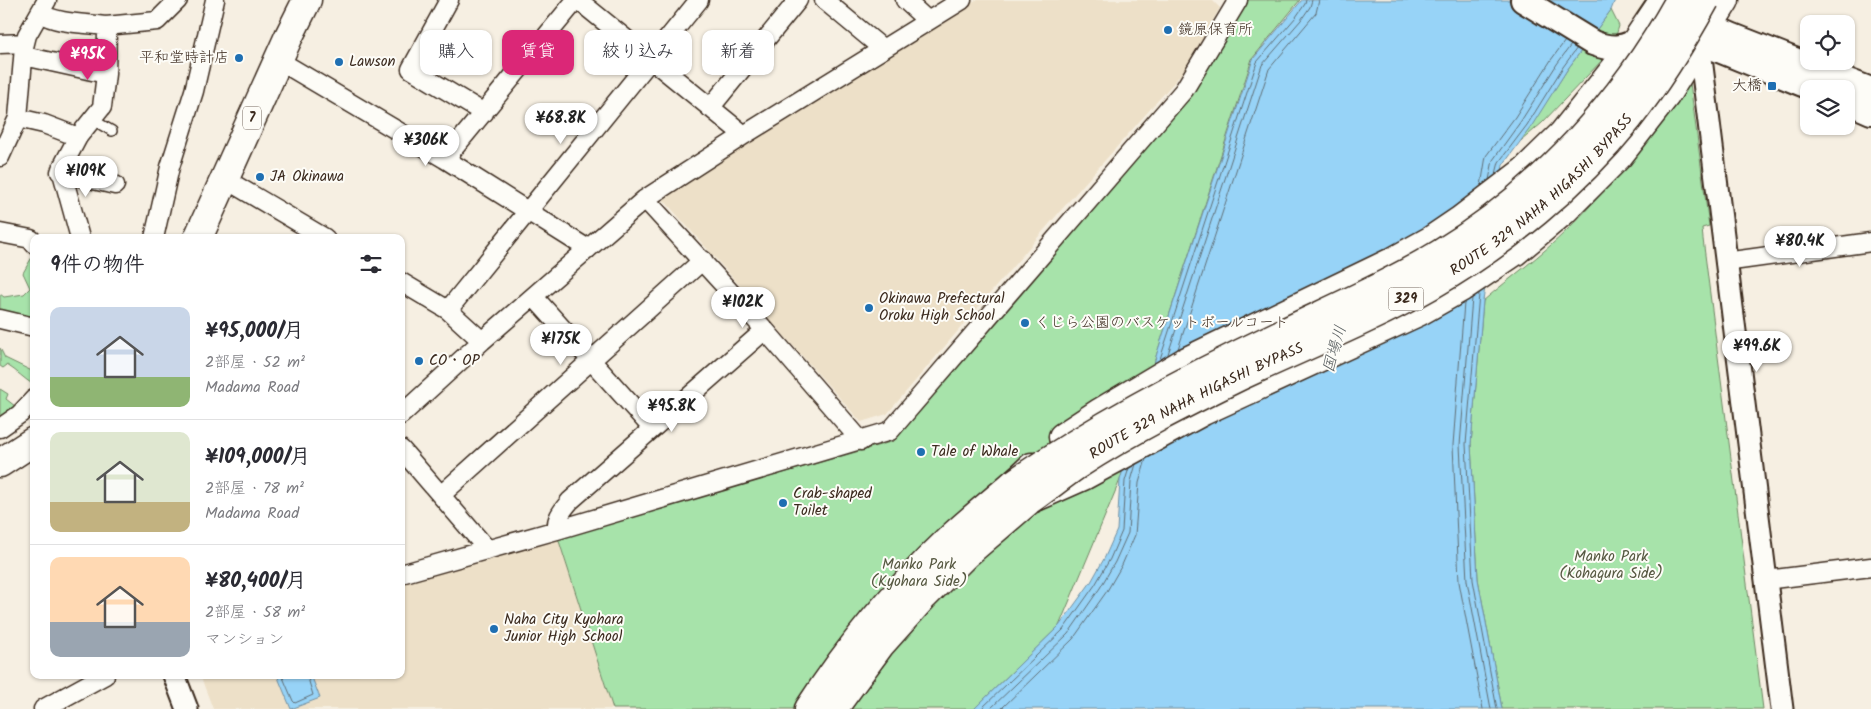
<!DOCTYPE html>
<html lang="ja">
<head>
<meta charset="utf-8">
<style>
  :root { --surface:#fff; --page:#f2f2f3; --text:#2b2b33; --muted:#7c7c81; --line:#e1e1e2; --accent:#db2777 }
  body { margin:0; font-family:Kalam,"Klee One",sans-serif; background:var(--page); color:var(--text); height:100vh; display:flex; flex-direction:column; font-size:19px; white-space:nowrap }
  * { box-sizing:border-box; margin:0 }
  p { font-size:16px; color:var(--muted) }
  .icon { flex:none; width:28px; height:28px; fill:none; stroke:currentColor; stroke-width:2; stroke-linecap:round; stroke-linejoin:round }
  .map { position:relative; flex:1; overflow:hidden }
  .drawer { position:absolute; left:30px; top:234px; width:375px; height:445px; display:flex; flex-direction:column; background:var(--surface); border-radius:10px; box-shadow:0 1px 4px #0004 }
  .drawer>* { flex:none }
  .top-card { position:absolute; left:420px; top:30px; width:475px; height:45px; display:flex; gap:10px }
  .controls { position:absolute; left:1800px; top:15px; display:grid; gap:10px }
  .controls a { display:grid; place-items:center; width:55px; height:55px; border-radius:10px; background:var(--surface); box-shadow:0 1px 4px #0004; font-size:25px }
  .price { position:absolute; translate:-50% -42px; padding:0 11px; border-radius:18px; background:#fff; color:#222; font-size:16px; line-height:32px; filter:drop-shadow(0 1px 2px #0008) }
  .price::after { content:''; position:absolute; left:50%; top:30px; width:15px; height:11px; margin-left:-8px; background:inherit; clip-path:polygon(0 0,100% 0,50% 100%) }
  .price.on { background:var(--accent); color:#fff }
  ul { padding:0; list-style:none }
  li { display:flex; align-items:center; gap:15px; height:125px; padding:0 20px }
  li+li { border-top:1px solid var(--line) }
  li span { display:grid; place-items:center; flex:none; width:140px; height:100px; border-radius:10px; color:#555 }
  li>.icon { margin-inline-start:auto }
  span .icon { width:60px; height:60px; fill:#fffc; stroke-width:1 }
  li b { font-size:21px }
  h2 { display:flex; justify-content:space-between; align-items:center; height:60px; padding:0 20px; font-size:21px }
  .pill { padding:0 18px; border-radius:10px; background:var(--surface); box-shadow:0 1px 4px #0004; font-size:18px; line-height:45px }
  .pill.on { background:var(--accent); color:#fff }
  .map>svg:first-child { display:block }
  .built { fill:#ede0c8 }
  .green { fill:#a7e3aa; stroke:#718664 }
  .water { fill:#97d3f7; stroke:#728fa0 }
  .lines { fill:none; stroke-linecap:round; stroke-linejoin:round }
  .shore { stroke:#606e75; stroke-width:1 }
  .service-casing { stroke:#3b2a1e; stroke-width:12 }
  .minor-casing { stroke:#3b2a1e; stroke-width:21 }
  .tertiary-casing { stroke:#3b2a1e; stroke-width:25 }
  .secondary-casing { stroke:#3b2a1e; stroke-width:28 }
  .primary-casing { stroke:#3b2a1e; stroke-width:31 }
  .trunk-casing { stroke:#3b2a1e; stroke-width:31 }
  .service { stroke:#fdfcf7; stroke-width:9 }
  .minor { stroke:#fdfcf7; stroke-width:18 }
  .tertiary { stroke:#fdfcf7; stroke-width:21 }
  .secondary { stroke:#fdfcf7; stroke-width:24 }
  .primary { stroke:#fdfcf7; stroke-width:28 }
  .trunk { stroke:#fdfcf7; stroke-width:28 }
  .trunk-bridge-casing { stroke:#3b2a1e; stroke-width:31; stroke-linecap:butt }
  .trunk-bridge { stroke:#fdfcf7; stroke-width:28 }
  .poi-dot { fill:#1f6fb2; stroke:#fdfcf7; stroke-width:2 }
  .labels { text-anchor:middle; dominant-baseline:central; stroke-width:4; stroke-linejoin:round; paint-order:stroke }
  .shield { fill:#fdfcf7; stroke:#75695f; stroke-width:1 }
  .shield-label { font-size:14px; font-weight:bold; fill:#3b2a1e }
  .poi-label { font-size:15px; fill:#3b2a1e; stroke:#fdfcf7; text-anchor:start }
  .street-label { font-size:15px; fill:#3b2a1e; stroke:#fdfcf7 }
  .park-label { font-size:15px; fill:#565841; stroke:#fdfcf7 }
  .water-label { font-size:16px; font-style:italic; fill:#575d5f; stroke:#fdfcf7 }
</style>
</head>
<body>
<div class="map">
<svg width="1871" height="709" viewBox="0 0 1871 709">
  <rect width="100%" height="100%" fill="#f6efe2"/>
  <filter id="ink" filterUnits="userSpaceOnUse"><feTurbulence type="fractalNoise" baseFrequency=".02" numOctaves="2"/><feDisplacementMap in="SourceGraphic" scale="10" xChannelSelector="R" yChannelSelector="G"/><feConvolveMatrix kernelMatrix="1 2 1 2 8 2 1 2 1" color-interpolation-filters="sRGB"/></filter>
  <g filter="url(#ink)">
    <path class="built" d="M 976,0 L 1212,0 L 1220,8 L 1184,71 L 1068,202 L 887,414 L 861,422 L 661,197 L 855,74 Z
      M 558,538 L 613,709 L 213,709 L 200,675 L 401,675 L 401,582 Z"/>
    <path class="green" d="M 1247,0 L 1300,0 L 1252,59 L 1157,353 L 1120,480 L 1059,626 L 974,709 L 613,709 L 558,538 L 894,441 L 1189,96 Z
      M 1611,10 L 1619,26 L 1614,42 L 1608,54 L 1542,123 L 1521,141 L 1567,70 Z
      M 1688,83 L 1690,83 L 1709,226 L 1702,228 L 1703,239 L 1763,709 L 1502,709 L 1478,579 L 1471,444 L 1483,301 C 1511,277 1542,255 1567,230 C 1612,185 1652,135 1688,83 Z
      M 32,257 L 34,317 L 0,311 L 0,294 L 4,297 L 24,294 L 30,288 L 23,273 Z
      M 0,348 L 5,358 L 34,372 L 34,385 C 24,379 17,371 7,365 L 3,368 L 0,366 Z
      M 0,389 L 8,394 L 6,399 L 20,410 L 5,420 L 0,417 Z"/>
    <path class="water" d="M 1302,0 L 1615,0 L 1611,10 L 1567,70 L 1531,127 L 1503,165 L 1483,301 L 1471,444 L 1478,579 L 1502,709 L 974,709 L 1059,626 L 1091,582 L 1105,557 L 1117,530 L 1120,480 L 1157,353 L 1253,59 Z
      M 277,675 L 311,675 L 320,698 L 291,709 Z"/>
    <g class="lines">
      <path class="shore" d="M 1496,174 L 1499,162 L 1527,125 L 1563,67 L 1577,48
        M 1489,180 L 1493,160 L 1521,121 L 1557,64 L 1571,45
        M 1481,186 L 1486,156 L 1515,117 L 1551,60 L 1565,41
        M 1479,294 L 1466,444 L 1473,580 L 1497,709
        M 1472,298 L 1460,445 L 1467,581 L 1491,709
        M 1464,303 L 1453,445 L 1459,582 L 1483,709
        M 1178,349 L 1269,69 L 1316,13 L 1319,0
        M 1168,354 L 1262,65 L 1301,20 L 1310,7 L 1312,0
        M 1160,359 L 1257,62 L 1296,17 L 1305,4 L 1306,0
        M 282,675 L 293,701 L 295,703 L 313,695 L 307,675
        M 981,709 L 1063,630 L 1095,585 L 1110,559 L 1122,531 L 1125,481 L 1129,468
        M 990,709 L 1068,634 L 1100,588 L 1115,562 L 1128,533 L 1131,481 L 1136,464
        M 1001,709 L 1073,639 L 1107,591 L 1122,565 L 1135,535 L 1139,483 L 1146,459"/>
      <g class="service-casing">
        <path id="service" d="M 93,120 L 112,131"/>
      </g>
      <g class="minor-casing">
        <path id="minor" d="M 449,0 L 411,69 L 484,113
          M 578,0 L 744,135
          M 824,0 L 883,49
          M 905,0 L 928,21
          M 40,13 C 58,24 85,23 106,26 L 107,31 L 106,74 L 102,107 L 78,137 L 61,169 L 80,238
          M 106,26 L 157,21 L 178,0
          M 0,44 L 25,43
          M 24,56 L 106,74
          M 278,60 L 445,159 L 588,249
          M 710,108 L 798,0
          M 18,118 L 44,124 L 78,137
          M 0,157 L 18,118 L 24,47 L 27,35 L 47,0
          M 445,159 L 576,0
          M 60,172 L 115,185
          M 225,179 L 325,238
          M 645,199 L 765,330 L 861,441
          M 0,233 L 31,239 L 34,244
          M 154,238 L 170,167 L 194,91 L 215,0
          M 1725,262 L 1871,242
          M 401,282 L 448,310 L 482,341
          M 534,297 L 652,428
          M 448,310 L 699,0
          M 0,319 L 34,327
          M 401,415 L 482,341 L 645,199 L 744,135 L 962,0
          M 0,428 L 20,414 L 34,399
          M 401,449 L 487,549
          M 441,495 L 703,260
          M 557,530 C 555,518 563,510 570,501 L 765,330
          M 401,574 L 557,530 L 890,431 L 1184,90 L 1238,0
          M 1766,580 L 1871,567
          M 43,709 L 105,675"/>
      </g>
      <g class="tertiary-casing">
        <path id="tertiary" d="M 1699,42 L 1782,709
          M 174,675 L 187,709"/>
      </g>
      <g class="secondary-casing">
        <path id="secondary" d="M 1523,0 L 1593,43 C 1614,51 1624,48 1643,38
          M 1692,18 L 1733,36 L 1871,90
          M 1682,35 L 1815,89
          M 1846,101 L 1871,112"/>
      </g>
      <g class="primary-casing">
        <path id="primary" d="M 198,238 L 289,36 L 307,0
          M 0,463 L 34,441"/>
      </g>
      <g class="trunk-casing">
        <path id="trunk" d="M 1063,437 L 1101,412 L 1185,362 L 1392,262 L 1430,241 L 1461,220 L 1525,171 L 1563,134 L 1631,49 L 1664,0
          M 809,709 C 849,647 898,588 952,537 C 978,513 1007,491 1032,467
          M 833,709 L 880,645 L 924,596 L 966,554 L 1029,500 L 1083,476 L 1203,411 L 1418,312 L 1462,287 L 1514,252 L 1563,211 L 1619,155 L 1665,96 L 1725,0"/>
      </g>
      <use href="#service" class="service"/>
      <use href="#minor" class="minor"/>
      <use href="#tertiary" class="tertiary"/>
      <use href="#secondary" class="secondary"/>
      <use href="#primary" class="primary"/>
      <use href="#trunk" class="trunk"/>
      <g class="trunk-bridge-casing">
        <g id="trunk-bridge">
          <path d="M 1015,483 C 1100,425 1186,379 1279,335 C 1333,309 1389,285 1440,254 C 1541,193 1623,103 1680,0"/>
          <path id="s1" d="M 1029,500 C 1045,489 1061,476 1077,465 C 1129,431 1185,403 1240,376 C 1304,346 1370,320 1431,285 C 1504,243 1574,186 1628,119 C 1657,82 1682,42 1705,0"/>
        </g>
      </g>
      <use href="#trunk-bridge" class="trunk-bridge"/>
    </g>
  </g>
  <g class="poi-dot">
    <circle cx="1168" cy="30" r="5"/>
    <circle cx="239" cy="58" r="5"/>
    <circle cx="339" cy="62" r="5"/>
    <rect x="1767" y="81" width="10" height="10" rx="2.5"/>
    <circle cx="260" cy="177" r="5"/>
    <circle cx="869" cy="308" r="5"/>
    <circle cx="1025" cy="323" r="5"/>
    <circle cx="419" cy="361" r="5"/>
    <circle cx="921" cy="452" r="5"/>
    <circle cx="783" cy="503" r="5"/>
    <circle cx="494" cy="629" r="5"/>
  </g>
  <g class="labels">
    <g class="shield">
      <rect x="243" y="106.5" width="18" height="23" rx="4"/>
      <rect x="1388.5" y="287.5" width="35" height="23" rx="4"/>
    </g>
    <g class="shield-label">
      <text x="252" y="118">7</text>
      <text x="1406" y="299">329</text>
    </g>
    <g class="poi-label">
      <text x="1178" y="30">鏡原保育所</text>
      <text x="229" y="58" text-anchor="end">平和堂時計店</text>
      <text x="349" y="62">Lawson</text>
      <text x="1762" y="86" text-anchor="end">大橋</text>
      <text x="270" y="177">JA Okinawa</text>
      <text x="879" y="299">Okinawa Prefectural<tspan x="879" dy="17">Oroku High School</tspan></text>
      <text x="1035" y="323">くじら公園のバスケットボールコート</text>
      <text x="429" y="361">CO・OP</text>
      <text x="931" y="452">Tale of Whale</text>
      <text x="793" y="494">Crab-shaped<tspan x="793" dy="17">Toilet</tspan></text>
      <text x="504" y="620">Naha City Kyohara<tspan x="504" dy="17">Junior High School</tspan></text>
    </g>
    <g class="street-label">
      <text stroke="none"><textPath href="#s1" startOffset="600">ROUTE 329 NAHA HIGASHI BYPASS</textPath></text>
      <text stroke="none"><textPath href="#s1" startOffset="195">ROUTE 329 NAHA HIGASHI BYPASS</textPath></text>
    </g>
    <g class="park-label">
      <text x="1611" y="557">Manko Park<tspan x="1611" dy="17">(Kohagura Side)</tspan></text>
      <text x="919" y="565">Manko Park<tspan x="919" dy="17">(Kyohara Side)</tspan></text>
    </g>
    <g class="water-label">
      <text transform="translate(1335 349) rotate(-74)">国場川</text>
    </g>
  </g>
</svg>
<div class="controls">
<a><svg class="icon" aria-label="locate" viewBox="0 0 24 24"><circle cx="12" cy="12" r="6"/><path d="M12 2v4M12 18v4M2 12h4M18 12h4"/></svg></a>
<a><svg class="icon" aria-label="layers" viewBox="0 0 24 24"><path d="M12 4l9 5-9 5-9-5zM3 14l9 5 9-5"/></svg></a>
</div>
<b class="price on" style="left:88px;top:81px">¥95K</b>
<b class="price" style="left:561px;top:145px">¥68.8K</b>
<b class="price" style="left:426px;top:167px">¥306K</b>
<b class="price" style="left:86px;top:198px">¥109K</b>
<b class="price" style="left:1800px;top:268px">¥80.4K</b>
<b class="price" style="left:743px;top:329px">¥102K</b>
<b class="price" style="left:561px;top:366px">¥175K</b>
<b class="price" style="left:1757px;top:373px">¥99.6K</b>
<b class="price" style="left:672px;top:433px">¥95.8K</b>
<div class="top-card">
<a class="pill">購入</a>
<a class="pill on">賃貸</a>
<a class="pill">絞り込み</a>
<a class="pill">新着</a>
</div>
<section class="drawer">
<h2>9件の物件<svg class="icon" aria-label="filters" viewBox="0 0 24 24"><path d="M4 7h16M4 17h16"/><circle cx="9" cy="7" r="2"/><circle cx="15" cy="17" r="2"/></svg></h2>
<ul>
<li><span style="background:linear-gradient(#c9d6e8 70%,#8fb573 0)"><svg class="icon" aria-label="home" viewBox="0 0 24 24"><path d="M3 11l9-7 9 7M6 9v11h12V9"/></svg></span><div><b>¥95,000/月</b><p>2部屋 · 52 m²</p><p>Madama Road</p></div></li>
<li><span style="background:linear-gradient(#dfe7d0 70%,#c2b280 0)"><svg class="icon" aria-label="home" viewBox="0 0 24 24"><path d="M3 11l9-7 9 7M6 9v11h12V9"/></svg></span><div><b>¥109,000/月</b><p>2部屋 · 78 m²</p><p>Madama Road</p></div></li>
<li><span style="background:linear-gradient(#ffd9b3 65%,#9aa5b1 0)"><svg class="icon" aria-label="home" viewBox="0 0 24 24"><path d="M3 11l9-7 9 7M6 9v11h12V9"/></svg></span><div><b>¥80,400/月</b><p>2部屋 · 58 m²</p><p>マンション</p></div></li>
</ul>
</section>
</div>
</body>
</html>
